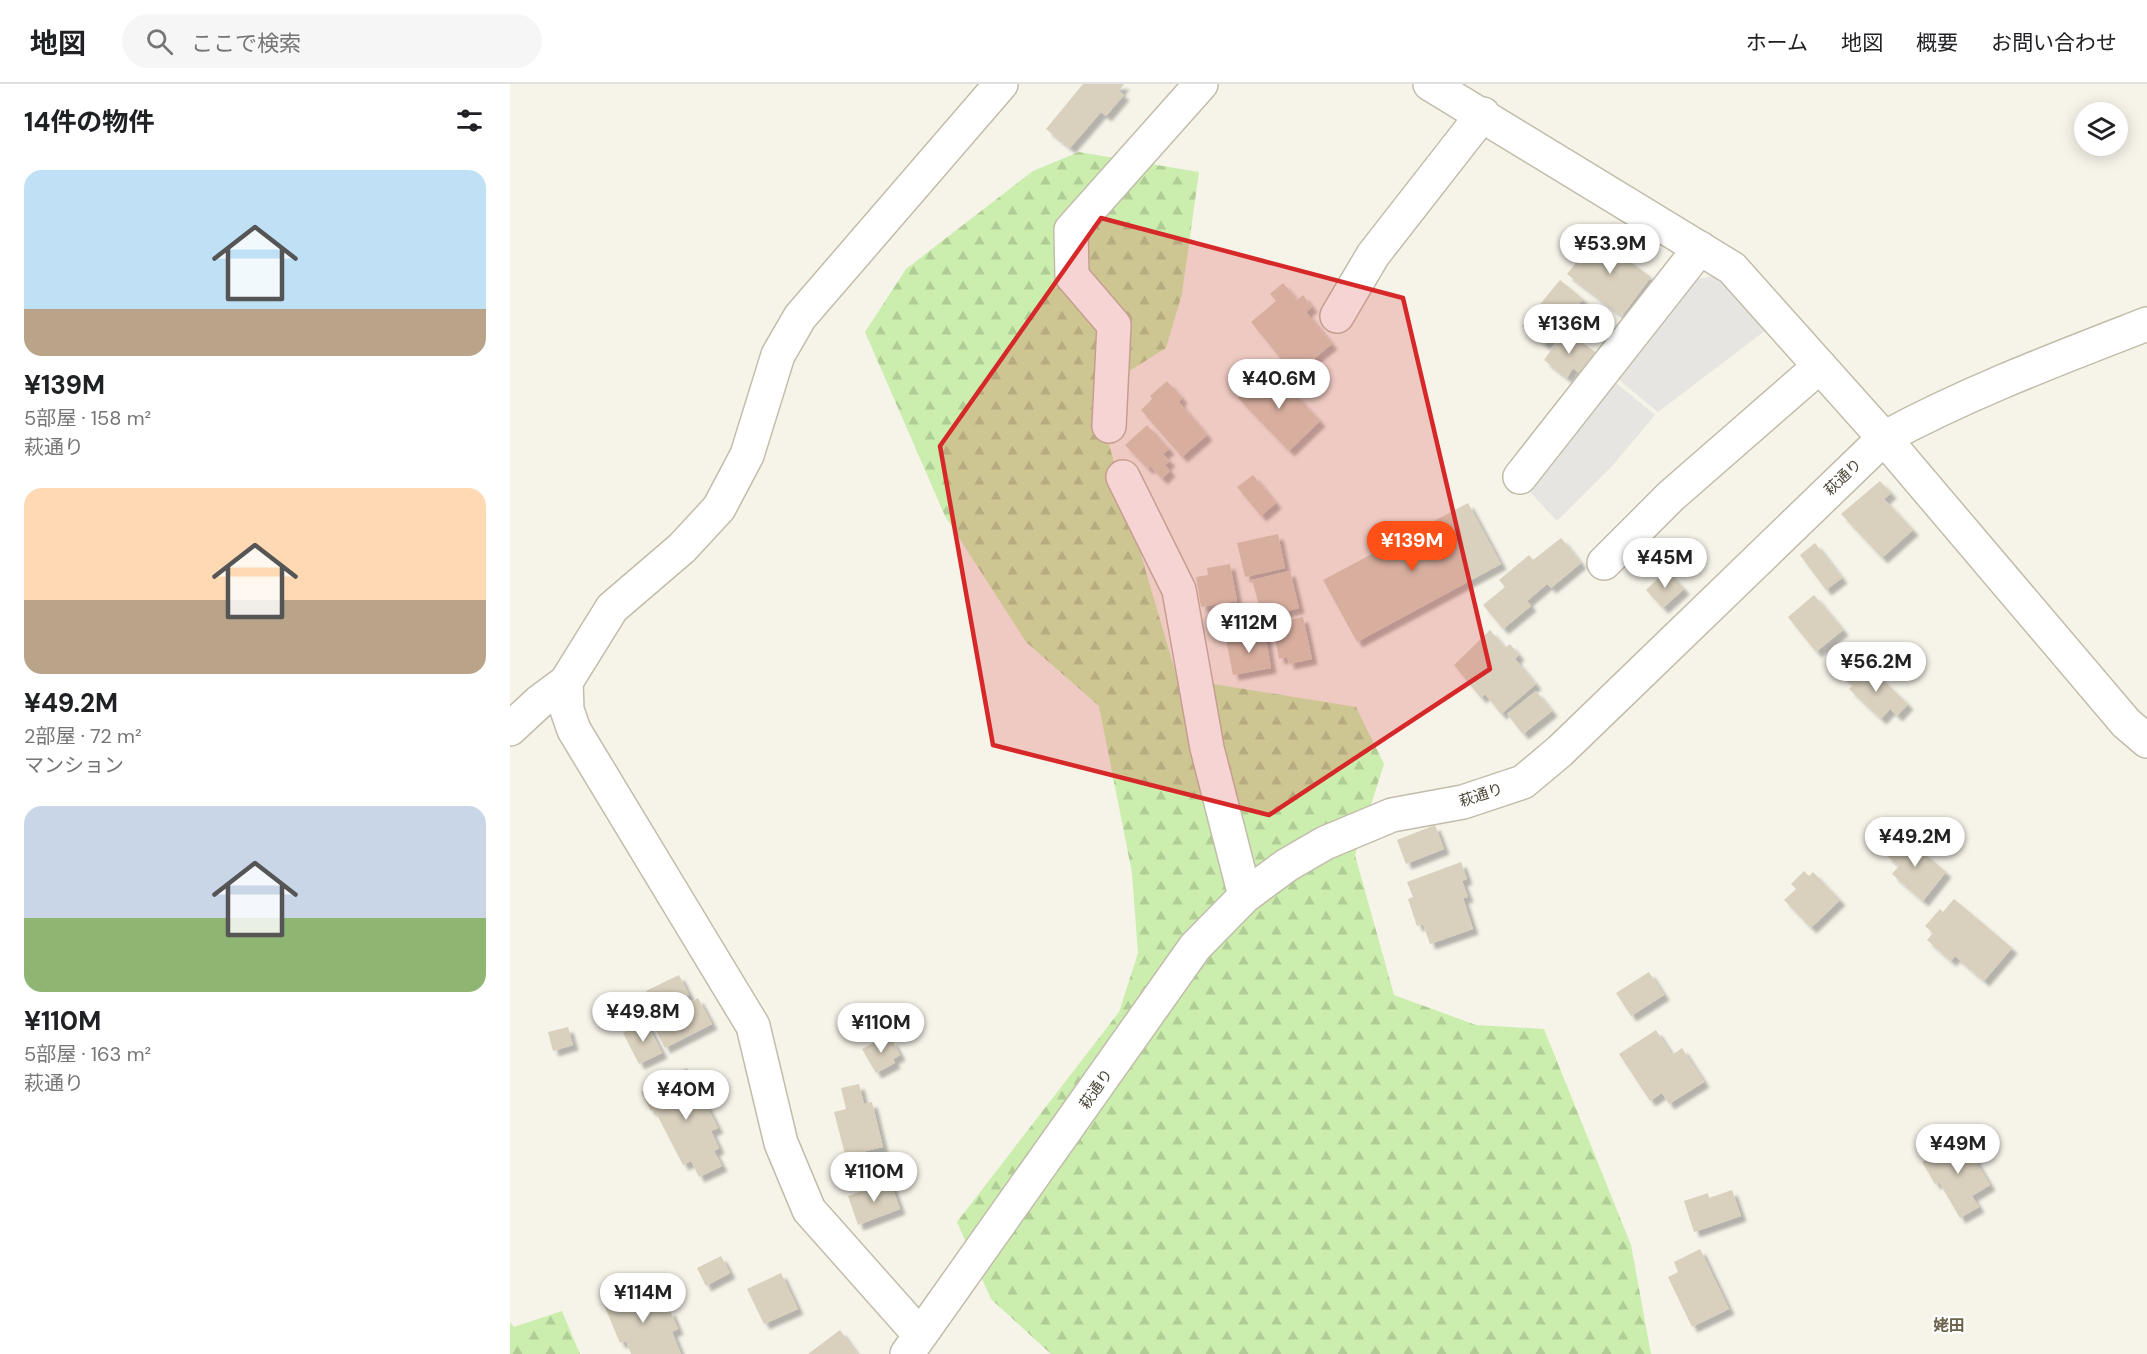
<!DOCTYPE html>
<html lang="ja">
<head>
<meta charset="utf-8">
<style>
  :root { --surface:#fff; --page:#f6f6f6; --text:#202124; --muted:#757577; --line:#e0e0e0; --accent:#ff5017 }
  body { margin:0; font-family:"DM Sans","Noto Sans JP",sans-serif; background:var(--page); color:var(--text); height:100vh; display:flex; flex-direction:column; font-size:22px; white-space:nowrap }
  * { box-sizing:border-box; margin:0 }
  p { font-size:20px; color:var(--muted) }
  .icon { flex:none; width:33px; height:33px; fill:none; stroke:currentColor; stroke-width:2; stroke-linecap:round; stroke-linejoin:round }
  .map { position:relative; flex:1; overflow:hidden }
  .details { display:flex; flex-direction:column; background:var(--surface); width:510px }
  .details>* { flex:none }
  .tools { position:absolute; left:1564px; top:18px; display:grid; gap:12px }
  .tools a { display:grid; place-items:center; width:54px; height:54px; border-radius:50%; background:var(--surface); box-shadow:0 3px 15px #0003; font-size:30px }
  .price { position:absolute; translate:-50% -51px; padding:0 14px; border-radius:21px; background:#fff; color:#222; font-size:20px; line-height:39px; filter:drop-shadow(0 2px 3px #0008) }
  .price::after { content:''; position:absolute; left:50%; top:36px; width:18px; height:14px; margin-left:-9px; background:inherit; clip-path:polygon(0 0,100% 0,50% 100%) }
  .price.on { background:var(--accent); color:#fff }
  ul { padding:0; list-style:none }
  li { display:grid; align-content:center; gap:12px; height:318px; padding:0 24px }
  li span { display:grid; place-items:center; height:186px; border-radius:18px; color:#555 }
  li>.icon { margin-inline-start:auto }
  span .icon { width:108px; height:108px; fill:#fffc; stroke-width:1 }
  li b { font-size:26px }
  h2 { display:flex; justify-content:space-between; align-items:center; height:72px; padding:0 24px; font-size:26px }
  header { display:flex; align-items:center; gap:36px; box-sizing:border-box; height:84px; padding:0 30px; background:var(--surface); border-bottom:2px solid var(--line) }
  header strong { font-size:28px }
  nav { display:flex; gap:33px; margin-inline-start:auto; font-size:21px }
  .search { width:420px; height:54px; background:var(--page); display:flex; align-items:center; gap:15px; box-sizing:border-box; padding:0 21px; border-radius:33px; color:var(--muted); font-size:22px }
  main { display:flex; flex:1; min-height:0 }
  .map>svg:first-child { display:block }
  .forest { fill:url(#forest-firs) }
  .parking { fill:#e7e5e1 }
  .building { fill:#d9d0bd; filter:url(#shadow) }
  .lines { fill:none; stroke-linecap:round; stroke-linejoin:round }
  .minor-casing { stroke:#c2bcaa; stroke-width:36 }
  .minor { stroke:#fff; stroke-width:33 }
  .marked { fill:#d62828; fill-opacity:0.2; stroke:#d62828; stroke-width:4.5; stroke-linejoin:round }
  .labels { text-anchor:middle; dominant-baseline:central; stroke-width:4.5; stroke-linejoin:round; paint-order:stroke }
  .street-label { font-size:15px; fill:#4a4436; stroke:#fff }
  .neighbourhood-label { font-size:16px; font-weight:bold; fill:#6e644c; stroke:#fff }
</style>
</head>
<body>
<header>
<strong>地図</strong>
<div class="search"><svg class="icon" aria-label="search" viewBox="0 0 24 24"><circle cx="10" cy="10" r="6"/><path d="M15 15l6 6"/></svg>ここで検索</div>
<nav><a>ホーム</a><a>地図</a><a>概要</a><a>お問い合わせ</a></nav>
</header>
<main>
<section class="details">
<h2>14件の物件<svg class="icon" aria-label="filters" viewBox="0 0 24 24"><path d="M4 7h16M4 17h16"/><circle cx="9" cy="7" r="2"/><circle cx="15" cy="17" r="2"/></svg></h2>
<ul>
<li><span style="background:linear-gradient(#bfe0f5 75%,#b9a48a 0)"><svg class="icon" aria-label="home" viewBox="0 0 24 24"><path d="M3 11l9-7 9 7M6 9v11h12V9"/></svg></span><div><b>¥139M</b><p>5部屋 · 158 m²</p><p>萩通り</p></div></li>
<li><span style="background:linear-gradient(#ffd9b3 60%,#b9a48a 0)"><svg class="icon" aria-label="home" viewBox="0 0 24 24"><path d="M3 11l9-7 9 7M6 9v11h12V9"/></svg></span><div><b>¥49.2M</b><p>2部屋 · 72 m²</p><p>マンション</p></div></li>
<li><span style="background:linear-gradient(#c9d6e8 60%,#8fb573 0)"><svg class="icon" aria-label="home" viewBox="0 0 24 24"><path d="M3 11l9-7 9 7M6 9v11h12V9"/></svg></span><div><b>¥110M</b><p>5部屋 · 163 m²</p><p>萩通り</p></div></li>
</ul>
</section>
<div class="map">
<svg width="1637" height="1270" viewBox="0 0 1637 1270">
  <defs>
    <pattern id="forest-firs" width="22" height="20" patternUnits="userSpaceOnUse" patternTransform="scale(1.5)"><rect width="22" height="20" fill="#cbeeae"/><path d="M5 1l3.5 6h-7zM16 11l3.5 6h-7z" fill="#b0cd96"/></pattern>
    <filter id="shadow"><feDropShadow dx="5.5" dy="5.5" stdDeviation="1.5" flood-color="#0004"/></filter>
  </defs>
  <rect width="100%" height="100%" fill="#f6f3e9"/>
  <path class="forest" d="M 569,68 L 689,88 L 672,210 L 656,264 L 584,309 L 667,594 L 846,623 L 874,680 L 845,771 L 884,911 L 966,941 L 1034,945 L 1121,1161 L 1141,1270 L 541,1270 L 481,1215 L 447,1138 L 609,928 L 628,869 L 622,789 L 589,622 L 516,558 L 435,432 L 355,248 L 396,185 L 523,87 Z
    M 52,1227 L 70,1270 L 0,1270 L 0,1238 L 4,1243 Z"/>
  <path class="parking" d="M 1204,192 L 1256,246 L 1148,328 L 1108,295 L 1186,195 Z
    M 1106,299 L 1145,331 L 1102,382 L 1047,437 L 1020,408 Z"/>
  <path class="building" d="M 573,0 L 614,0 L 609,7 L 614,11 L 596,32 L 591,28 L 560,64 L 536,45 Z
    M 1087,152 L 1100,163 L 1106,156 L 1120,166 L 1115,174 L 1141,193 L 1112,232 L 1057,190 Z
    M 1050,196 L 1073,215 L 1035,261 L 1012,242 Z
    M 773,199 L 787,216 L 793,211 L 802,223 L 796,228 L 822,260 L 784,291 L 741,238 L 766,217 L 760,210 Z
    M 1055,246 L 1085,268 L 1069,289 L 1063,284 L 1057,294 L 1034,276 Z
    M 756,288 L 762,294 L 766,290 L 810,337 L 779,367 L 728,314 Z
    M 657,297 L 672,314 L 669,318 L 697,351 L 672,373 L 631,326 L 642,315 L 640,312 Z
    M 637,341 L 659,365 L 653,370 L 660,377 L 655,381 L 660,387 L 652,395 L 640,382 L 638,385 L 615,361 Z
    M 743,391 L 766,419 L 751,432 L 727,403 Z
    M 1370,397 L 1381,409 L 1374,415 L 1403,446 L 1372,474 L 1331,430 Z
    M 958,419 L 991,480 L 847,558 L 813,496 Z
    M 768,450 L 775,484 L 735,493 L 727,459 Z
    M 1051,454 L 1071,479 L 1041,504 L 1037,500 L 1017,517 L 1021,522 L 993,545 L 973,521 L 995,503 L 989,496 L 1019,471 L 1023,476 Z
    M 1305,459 L 1332,494 L 1316,506 L 1290,471 Z
    M 720,480 L 727,517 L 691,523 L 686,493 L 698,491 L 697,484 Z
    M 1157,486 L 1174,505 L 1153,524 L 1136,506 Z
    M 780,487 L 789,524 L 770,529 L 768,521 L 750,525 L 742,496 Z
    M 1304,511 L 1333,546 L 1306,568 L 1278,533 Z
    M 793,533 L 802,575 L 779,580 L 777,573 L 769,575 L 762,539 Z
    M 980,546 L 995,564 L 1000,560 L 1009,571 L 1005,575 L 1026,600 L 991,630 L 975,610 L 971,614 L 944,581 Z
    M 755,548 L 761,584 L 723,591 L 716,556 Z
    M 1334,558 L 1350,575 L 1346,580 L 1349,584 L 1337,596 L 1316,577 Z
    M 1356,580 L 1398,620 L 1387,632 L 1380,625 L 1371,635 L 1339,605 L 1343,601 L 1340,598 Z
    M 1026,607 L 1042,627 L 1013,650 L 997,630 Z
    M 925,741 L 934,765 L 896,780 L 887,756 Z
    M 1393,751 L 1436,788 L 1413,817 L 1382,790 L 1389,782 L 1376,771 Z
    M 951,778 L 957,795 L 952,797 L 958,813 L 953,814 L 963,845 L 920,860 L 913,840 L 907,842 L 898,815 L 903,813 L 897,798 Z
    M 1294,787 L 1299,792 L 1303,788 L 1330,816 L 1301,844 L 1274,816 L 1286,805 L 1281,800 Z
    M 1444,815 L 1502,864 L 1474,897 L 1445,872 L 1441,877 L 1417,856 L 1423,849 L 1415,842 L 1430,825 L 1433,828 Z
    M 1139,888 L 1154,911 L 1121,932 L 1106,909 Z
    M 169,891 L 179,911 L 145,927 L 136,907 Z
    M 188,914 L 202,940 L 155,964 L 142,939 Z
    M 136,937 L 152,969 L 129,980 L 113,949 Z
    M 58,943 L 63,961 L 43,967 L 38,948 Z
    M 1146,946 L 1162,971 L 1172,964 L 1194,998 L 1159,1020 L 1152,1009 L 1140,1017 L 1109,970 Z
    M 374,953 L 377,959 L 382,956 L 390,971 L 383,975 L 385,979 L 366,989 L 352,965 Z
    M 177,984 L 208,1044 L 201,1047 L 209,1064 L 204,1067 L 212,1082 L 189,1093 L 181,1077 L 173,1081 L 144,1025 L 141,1027 L 131,1008 Z
    M 349,1000 L 354,1020 L 362,1018 L 373,1063 L 355,1067 L 356,1073 L 337,1078 L 324,1028 L 336,1025 L 331,1004 Z
    M 1452,1054 L 1457,1062 L 1465,1057 L 1472,1069 L 1464,1074 L 1480,1101 L 1462,1112 L 1469,1123 L 1450,1134 L 1429,1098 L 1425,1100 L 1412,1078 Z
    M 380,1097 L 390,1125 L 348,1141 L 338,1112 Z
    M 1222,1106 L 1231,1132 L 1184,1148 L 1174,1117 L 1198,1109 L 1199,1114 Z
    M 1190,1165 L 1219,1225 L 1182,1243 L 1158,1193 L 1168,1188 L 1164,1178 Z
    M 211,1172 L 220,1189 L 196,1202 L 187,1184 Z
    M 271,1189 L 288,1225 L 254,1240 L 237,1205 Z
    M 141,1201 L 153,1229 L 160,1226 L 168,1245 L 162,1248 L 171,1270 L 121,1270 L 116,1257 L 110,1259 L 94,1221 Z
    M 330,1246 L 347,1270 L 298,1270 Z"/>
  <g class="lines">
    <g class="minor-casing">
      <path id="minor" d="M 920,0 L 1222,184 L 1374,354 L 1616,639 L 1637,657
        M 827,232 L 863,171 L 973,30
        M 599,342 L 604,241 L 562,192 L 561,146 L 691,0
        M 613,393 L 669,506 L 697,664 L 735,812
        M 1010,393 L 1190,164
        M 1094,479 L 1161,412 L 1310,282
        M 0,645 L 29,618 L 56,598
        M 410,1251 L 299,1126 L 271,1059 L 243,942 L 64,646 L 57,626 L 56,598 L 102,524 L 172,464 L 209,424 L 237,371 L 268,271 L 290,233 L 491,0
        M 397,1270 L 685,863 L 735,812 L 777,781 L 815,759 L 882,731 L 953,718 L 1013,698 L 1050,667 L 1374,354 C 1459,308 1547,275 1637,240"/>
    </g>
    <use href="#minor" class="minor"/>
  </g>
  <path class="marked" d="M 591,134 L 893,214 L 980,585 L 759,731 L 483,661 L 430,362 Z"/>
  <g class="labels">
    <g class="street-label">
      <text transform="translate(1333 393) rotate(-44)">萩通り</text>
      <text transform="translate(971 711) rotate(-18)">萩通り</text>
      <text transform="translate(586 1005) rotate(-55)">萩通り</text>
    </g>
    <g class="neighbourhood-label">
      <text x="1439" y="1241">姥田</text>
    </g>
  </g>
</svg>
<div class="tools">
<a><svg class="icon" aria-label="layers" viewBox="0 0 24 24"><path d="M12 4l9 5-9 5-9-5zM3 14l9 5 9-5"/></svg></a>
</div>
<b class="price" style="left:1100px;top:191px">¥53.9M</b>
<b class="price" style="left:1059px;top:271px">¥136M</b>
<b class="price" style="left:769px;top:326px">¥40.6M</b>
<b class="price on" style="left:902px;top:488px">¥139M</b>
<b class="price" style="left:1155px;top:505px">¥45M</b>
<b class="price" style="left:739px;top:570px">¥112M</b>
<b class="price" style="left:1366px;top:609px">¥56.2M</b>
<b class="price" style="left:1405px;top:784px">¥49.2M</b>
<b class="price" style="left:133px;top:959px">¥49.8M</b>
<b class="price" style="left:371px;top:970px">¥110M</b>
<b class="price" style="left:176px;top:1037px">¥40M</b>
<b class="price" style="left:1448px;top:1091px">¥49M</b>
<b class="price" style="left:364px;top:1119px">¥110M</b>
<b class="price" style="left:133px;top:1240px">¥114M</b>
</div>
</main>
</body>
</html>
